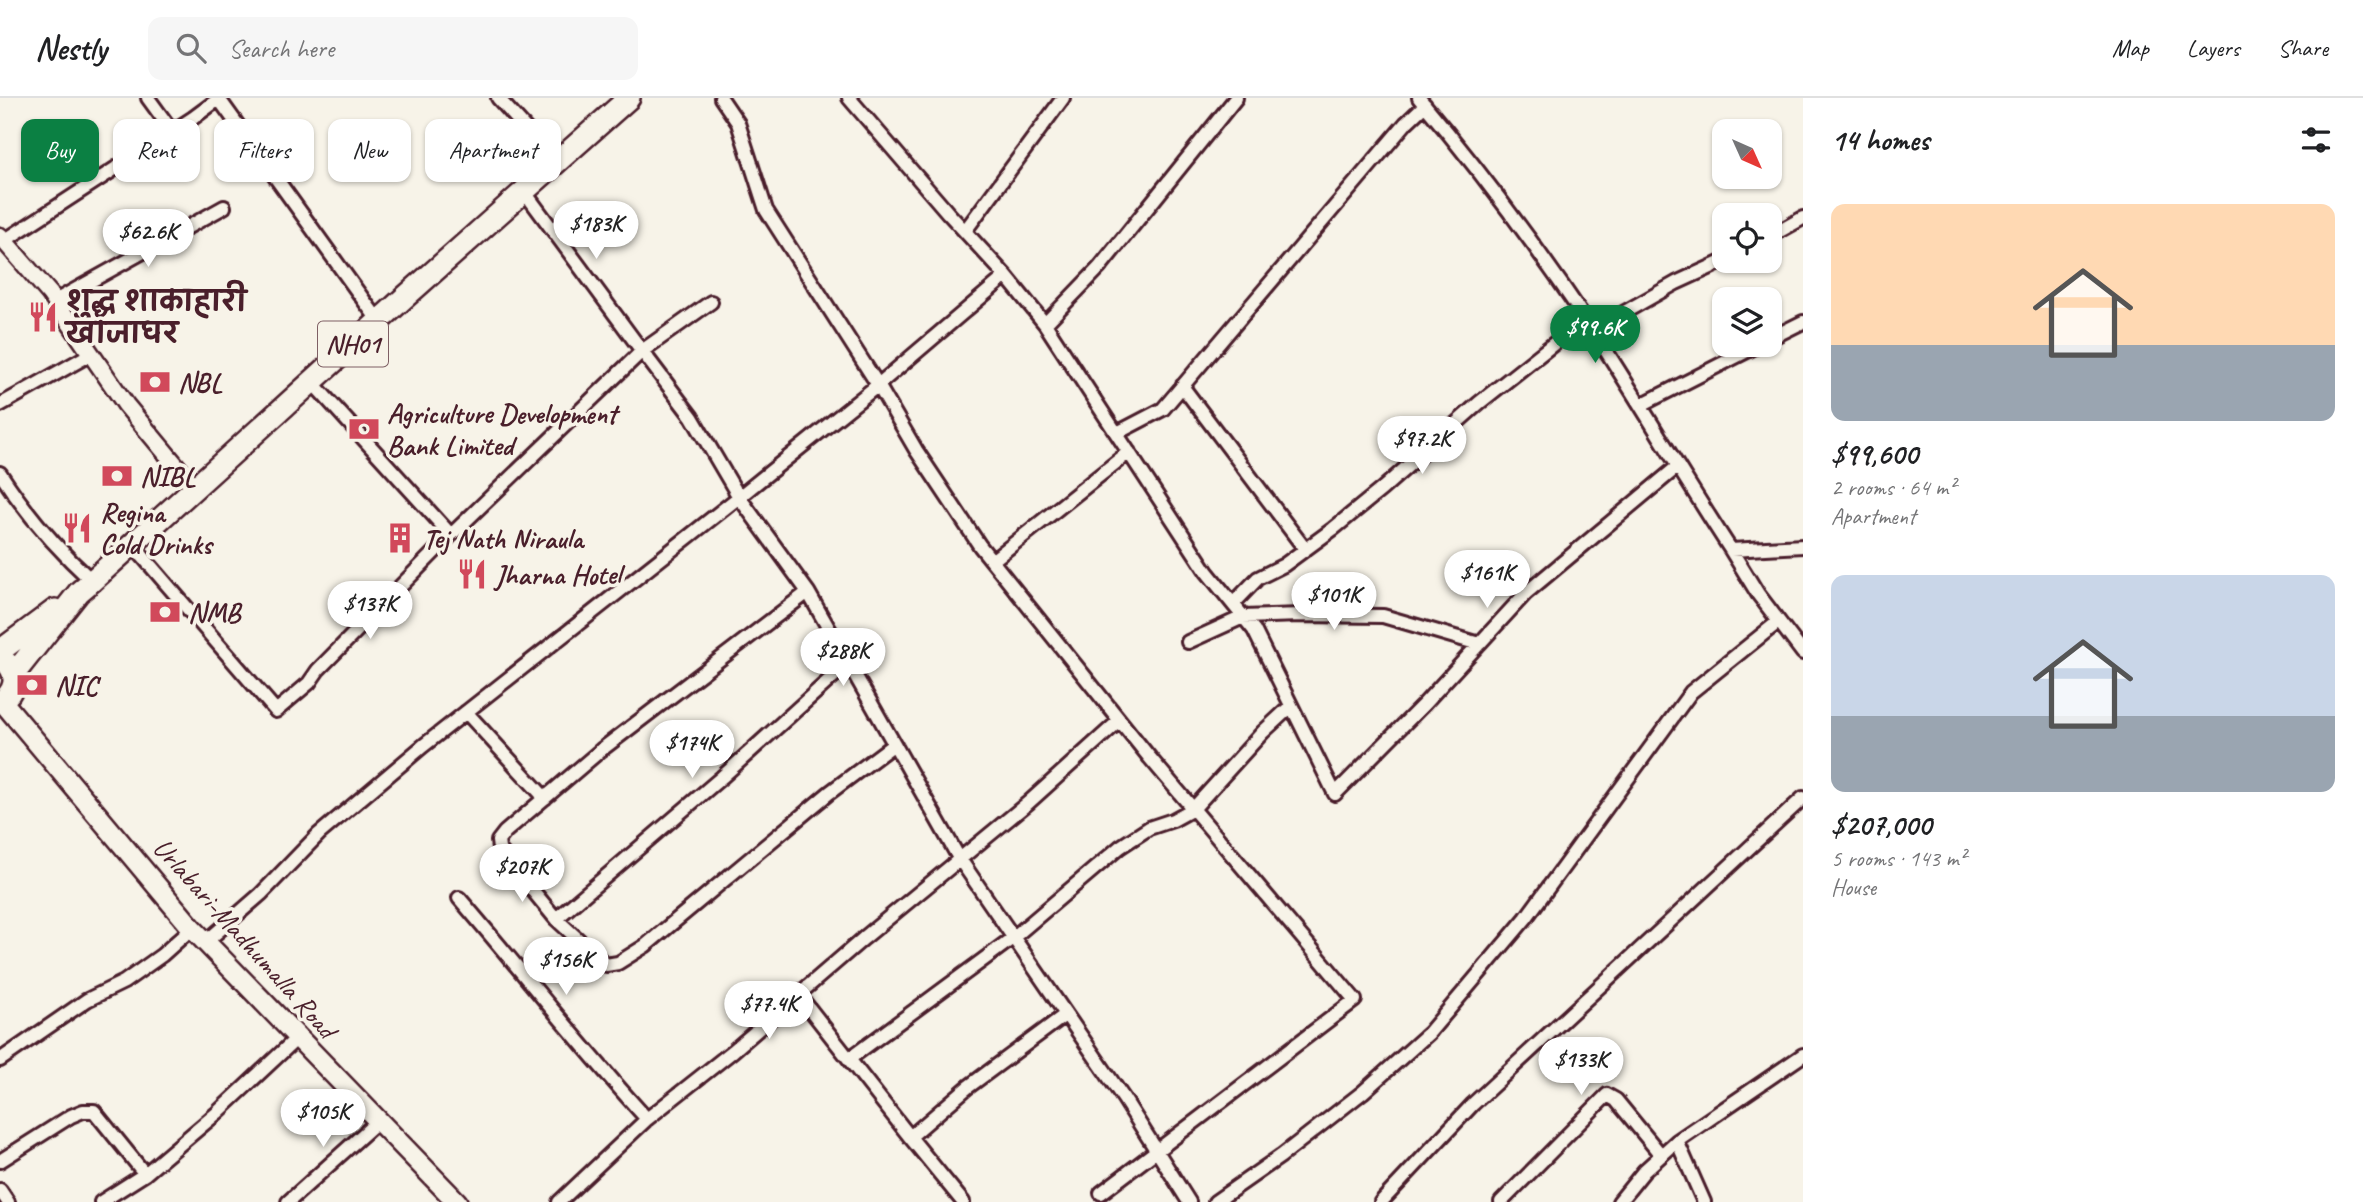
<!DOCTYPE html>
<html lang="en">
<head>
<meta charset="utf-8">
<style>
  :root { --surface:#fff; --page:#f6f6f6; --text:#202124; --muted:#757577; --line:#e0e0e0; --accent:#0b8043 }
  body { margin:0; font-family:Caveat,"Playpen Sans Deva",sans-serif; background:var(--page); color:var(--text); height:100vh; display:flex; flex-direction:column; font-size:26px; white-space:nowrap }
  * { box-sizing:border-box; margin:0 }
  p { font-size:23px; color:var(--muted) }
  .icon { flex:none; width:38px; height:38px; fill:none; stroke:currentColor; stroke-width:2; stroke-linecap:round; stroke-linejoin:round }
  .map { position:relative; flex:1; overflow:hidden }
  .details { display:flex; flex-direction:column; background:var(--surface); width:560px }
  .details>* { flex:none }
  .banner { position:absolute; left:21px; top:21px; width:665px; height:63px; display:flex; gap:14px }
  .needle { width:46px; rotate:135deg }
  .controls { position:absolute; left:1712px; top:21px; display:grid; gap:14px }
  .controls a { display:grid; place-items:center; width:70px; height:70px; border-radius:14px; background:var(--surface); box-shadow:0 2px 5px #0004; font-size:35px }
  .price { position:absolute; translate:-50% -60px; padding:0 16px; border-radius:24px; background:#fff; color:#222; font-size:23px; line-height:46px; filter:drop-shadow(0 2px 4px #0008) }
  .price::after { content:''; position:absolute; left:50%; top:42px; width:21px; height:16px; margin-left:-10px; background:inherit; clip-path:polygon(0 0,100% 0,50% 100%) }
  .price.selected { background:var(--accent); color:#fff }
  ul { padding:0; list-style:none }
  li { display:grid; align-content:center; gap:14px; height:371px; padding:0 28px }
  li span { display:grid; place-items:center; height:217px; border-radius:14px; color:#555 }
  li>.icon { margin-inline-start:auto }
  span .icon { width:126px; height:126px; fill:#fffc; stroke-width:1 }
  li b { font-size:30px }
  h2 { display:flex; justify-content:space-between; align-items:center; height:84px; padding:0 28px; font-size:30px }
  .tag { padding:0 24px; border-radius:14px; background:var(--surface); box-shadow:0 2px 5px #0004; font-size:24px; line-height:63px }
  .tag.selected { background:var(--accent); color:#fff }
  header { display:flex; align-items:center; gap:42px; box-sizing:border-box; height:98px; padding:0 35px; background:var(--surface); border-bottom:2px solid var(--line) }
  header strong { font-size:33px }
  nav { display:flex; gap:38px; margin-inline-start:auto; font-size:24px }
  .search { width:490px; height:63px; background:var(--page); display:flex; align-items:center; gap:18px; box-sizing:border-box; padding:0 24px; border-radius:14px; color:var(--muted); font-size:26px }
  main { display:flex; flex:1; min-height:0 }
  .map>svg:first-child { display:block }
  .lines { fill:none; stroke-linecap:round; stroke-linejoin:round }
  .minor-casing { stroke:#4a1f2b; stroke-width:18 }
  .tertiary-casing { stroke:#4a1f2b; stroke-width:21 }
  .secondary-casing { stroke:#4a1f2b; stroke-width:24 }
  .trunk-casing { stroke:#4a1f2b; stroke-width:26 }
  .minor { stroke:#f7f3e8; stroke-width:12 }
  .tertiary { stroke:#f7f3e8; stroke-width:16 }
  .secondary { stroke:#f7f3e8; stroke-width:19 }
  .trunk { stroke:#f7f3e8; stroke-width:21 }
  .labels { text-anchor:middle; dominant-baseline:central; stroke-width:7; stroke-linejoin:round; paint-order:stroke }
  .shield { fill:#f7f3e8; stroke:#7e5f64; stroke-width:2 }
  .shield-label { font-size:26px; font-weight:bold; fill:#4a1f2b }
  .poi-label { font-size:28px; font-weight:bold; fill:#4a1f2b; stroke:#f7f3e8; text-anchor:start }
  .street-label { font-size:28px; fill:#4a1f2b; stroke:#f7f3e8 }
</style>
</head>
<body>
<header>
<strong>Nestly</strong>
<div class="search"><svg class="icon" aria-label="search" viewBox="0 0 24 24"><circle cx="10" cy="10" r="6"/><path d="M15 15l6 6"/></svg>Search here</div>
<nav><a>Map</a><a>Layers</a><a>Share</a></nav>
</header>
<main>
<div class="map">
<svg width="1803" height="1104" viewBox="0 0 1803 1104">
  <rect width="100%" height="100%" fill="#f7f3e8"/>
  <filter id="ink" filterUnits="userSpaceOnUse"><feTurbulence type="fractalNoise" baseFrequency=".0143" numOctaves="2"/><feDisplacementMap in="SourceGraphic" scale="14" xChannelSelector="R" yChannelSelector="G"/><feConvolveMatrix kernelMatrix="1 2 1 2 8 2 1 2 1" color-interpolation-filters="sRGB"/></filter>
  <g filter="url(#ink)">
    <g class="lines">
      <g class="minor-casing">
        <path id="minor" d="M 148,0 L 172,33
          M 498,0 L 556,64
          M 721,0 L 738,25 L 766,112 L 878,287 L 916,352 L 980,448 L 1150,660 L 1355,902 L 1101,1095
          M 849,0 L 948,115 L 1006,178 L 1045,226 L 1207,474 L 1254,532 L 1335,696 L 1424,606 L 1526,495 L 1677,369
          M 1419,0 C 1479,71 1534,145 1586,222 C 1636,297 1681,376 1731,452 L 1803,448
          M 219,1 L 378,222
          M 524,93 L 642,253 L 711,204
          M 965,133 L 1063,0
          M 1769,139 L 1803,120
          M 4,143 L 193,20 L 220,0
          M 55,203 L 224,109
          M 1045,226 L 1099,170 L 1236,0
          M 1593,232 L 1676,185 L 1724,163
          M 1769,241 L 1803,224
          M 1182,288 L 1305,451
          M 0,307 L 91,256
          M 1641,307 L 1759,247
          M 1117,335 L 1163,311 L 1406,25 L 1425,7
          M 0,375 C 27,417 55,449 92,483
          M 451,437 L 642,253 L 692,319 L 739,399 L 808,494 L 959,760 L 1124,1001 L 1189,1104
          M 132,446 L 276,613 L 309,585 L 318,572 L 451,437 L 311,283
          M 1731,452 L 1758,496 L 1803,555
          M 992,463 L 1129,354
          M 808,494 L 601,652 L 505,734 L 498,743 L 499,751 L 556,821 L 606,867 L 618,865 L 645,848 L 829,695 L 893,647
          M 1233,506 L 1258,480 L 1284,467 L 1333,431 L 1382,391 L 1479,305 L 1585,221
          M 1188,544 L 1243,519 L 1301,517 L 1383,518 L 1479,546
          M 466,614 L 545,700
          M 459,800 C 522,873 582,950 647,1021
          M 556,821 L 722,679 L 848,565
          M 207,843 L 261,796 L 319,736 L 423,648 L 739,399 L 878,287 L 1006,178
          M 798,896 L 910,1039 L 963,1104
          M 849,961 L 1014,839 L 1120,749 L 1149,730 L 1173,722 L 1193,711 L 1263,634 L 1291,608
          M 0,962 L 87,902 L 124,884 L 162,857 L 192,830
          M 910,1039 L 968,989 L 1065,917
          M 0,1063 L 71,1018 L 83,1013 L 94,1013 L 145,1076
          M 0,1092 L 8,1104
          M 101,1104 L 145,1076 L 217,1015 L 297,940
          M 288,1104 L 378,1023
          M 559,1104 L 647,1021 L 733,953 L 864,840 L 1028,705 L 1119,623
          M 1215,1104 L 1281,1058 L 1363,994 L 1429,935 L 1526,820 L 1691,594 L 1778,524
          M 1381,1104 L 1473,1006 L 1803,700
          M 1501,1104 L 1607,997 L 1616,1002 L 1661,1057
          M 1619,1104 L 1644,1073 L 1677,1043
          M 1704,1104 L 1677,1043 L 1803,957"/>
      </g>
      <g class="tertiary-casing">
        <path id="tertiary" d="M 0,138 L 50,196 L 126,307 L 194,389"/>
      </g>
      <g class="secondary-casing">
        <path id="secondary" d="M 2,603 L 192,830 L 457,1104"/>
      </g>
      <g class="trunk-casing">
        <path id="trunk" d="M 0,553 L 55,512
          M 14,576 L 79,494 L 92,483 L 404,200 L 629,0
          M 0,604 C 15,594 19,579 7,565"/>
      </g>
      <use href="#minor" class="minor"/>
      <use href="#tertiary" class="tertiary"/>
      <use href="#secondary" class="secondary"/>
      <use href="#trunk" class="trunk"/>
    </g>
  </g>
  <defs>
    <g id="restaurant-bare" transform="scale(2.415)"><path d="M-5-6h1v4h1v-4h1v4h1v-4h1v5L-1.5 .5V6h-2V.5L-5-1ZM5-6V6H3V1.5H1.5Q1.5-4 5-6Z" fill="#d1495b" stroke="#f7f3e8" stroke-width="2.5" paint-order="stroke"/></g>
    <g id="bank-bare" transform="scale(2.415)"><path d="M-6-4H6V4H-6ZM0-2.3a2.3 2.3 0 1 0 0 4.6a2.3 2.3 0 1 0 0-4.6Z" fill="#d1495b" stroke="#f7f3e8" stroke-width="2.5" paint-order="stroke"/></g>
    <g id="building-bare" transform="scale(2.415)"><path d="M-4-6H4V6H1V3H-1V6H-4ZM-2.5-4.3h1.7v1.8h-1.7ZM.8-4.3h1.7v1.8H.8ZM-2.5-1h1.7V.8h-1.7ZM.8-1h1.7V.8H.8Z" fill="#d1495b" stroke="#f7f3e8" stroke-width="2.5" paint-order="stroke"/></g>
  </defs>
  <g fill-rule="evenodd">
    <use href="#restaurant-bare" x="43" y="219"/>
    <use href="#bank-bare" x="155" y="284"/>
    <use href="#bank-bare" x="364" y="331"/>
    <use href="#bank-bare" x="117" y="378"/>
    <use href="#restaurant-bare" x="77" y="430"/>
    <use href="#building-bare" x="400" y="440"/>
    <use href="#restaurant-bare" x="472" y="476"/>
    <use href="#bank-bare" x="165" y="514"/>
    <use href="#bank-bare" x="32" y="587"/>
  </g>
  <g class="labels">
    <rect class="shield" x="318" y="223.5" width="70" height="45" rx="5"/>
    <g class="shield-label">
      <text x="353" y="246">NH01</text>
    </g>
    <g class="poi-label">
      <text x="66" y="203">शुद्ध शाकाहारी<tspan x="66" dy="32">खाजाघर</tspan></text>
      <text x="178" y="284">NBL</text>
      <text x="387" y="315">Agriculture Development<tspan x="387" dy="32">Bank Limited</tspan></text>
      <text x="140" y="378">NIBL</text>
      <text x="100" y="414">Regina<tspan x="100" dy="32">Cold Drinks</tspan></text>
      <text x="423" y="440">Tej Nath Niraula</text>
      <text x="495" y="476">Jharna Hotel</text>
      <text x="188" y="514">NMB</text>
      <text x="55" y="587">NIC</text>
    </g>
    <g class="street-label">
      <text transform="translate(245 840) rotate(48)">Urlabari-Madhumalla Road</text>
    </g>
  </g>
</svg>
<div class="controls">
<a><svg class="needle" viewBox="-14 -14 28 28"><path d="M0-13l5 13h-10z" fill="#e53935"/><path d="M0 13l5-13h-10z" fill="#757577"/></svg></a>
<a><svg class="icon" aria-label="locate" viewBox="0 0 24 24"><circle cx="12" cy="12" r="6"/><path d="M12 2v4M12 18v4M2 12h4M18 12h4"/></svg></a>
<a><svg class="icon" aria-label="layers" viewBox="0 0 24 24"><path d="M12 4l9 5-9 5-9-5zM3 14l9 5 9-5"/></svg></a>
</div>
<b class="price" style="left:596px;top:163px">$183K</b>
<b class="price" style="left:148px;top:171px">$62.6K</b>
<b class="price selected" style="left:1595px;top:267px">$99.6K</b>
<b class="price" style="left:1422px;top:378px">$97.2K</b>
<b class="price" style="left:1487px;top:512px">$161K</b>
<b class="price" style="left:1334px;top:534px">$101K</b>
<b class="price" style="left:370px;top:543px">$137K</b>
<b class="price" style="left:843px;top:590px">$288K</b>
<b class="price" style="left:692px;top:682px">$174K</b>
<b class="price" style="left:522px;top:806px">$207K</b>
<b class="price" style="left:566px;top:899px">$156K</b>
<b class="price" style="left:769px;top:943px">$77.4K</b>
<b class="price" style="left:1581px;top:999px">$133K</b>
<b class="price" style="left:323px;top:1051px">$105K</b>
<div class="banner">
<a class="tag selected">Buy</a>
<a class="tag">Rent</a>
<a class="tag">Filters</a>
<a class="tag">New</a>
<a class="tag">Apartment</a>
</div>
</div>
<section class="details">
<h2>14 homes<svg class="icon" aria-label="filters" viewBox="0 0 24 24"><path d="M4 7h16M4 17h16"/><circle cx="9" cy="7" r="2"/><circle cx="15" cy="17" r="2"/></svg></h2>
<ul>
<li><span style="background:linear-gradient(#ffd9b3 65%,#9aa5b1 0)"><svg class="icon" aria-label="home" viewBox="0 0 24 24"><path d="M3 11l9-7 9 7M6 9v11h12V9"/></svg></span><div><b>$99,600</b><p>2 rooms · 64 m²</p><p>Apartment</p></div></li>
<li><span style="background:linear-gradient(#c9d6e8 65%,#9aa5b1 0)"><svg class="icon" aria-label="home" viewBox="0 0 24 24"><path d="M3 11l9-7 9 7M6 9v11h12V9"/></svg></span><div><b>$207,000</b><p>5 rooms · 143 m²</p><p>House</p></div></li>
</ul>
</section>
</main>
</body>
</html>
